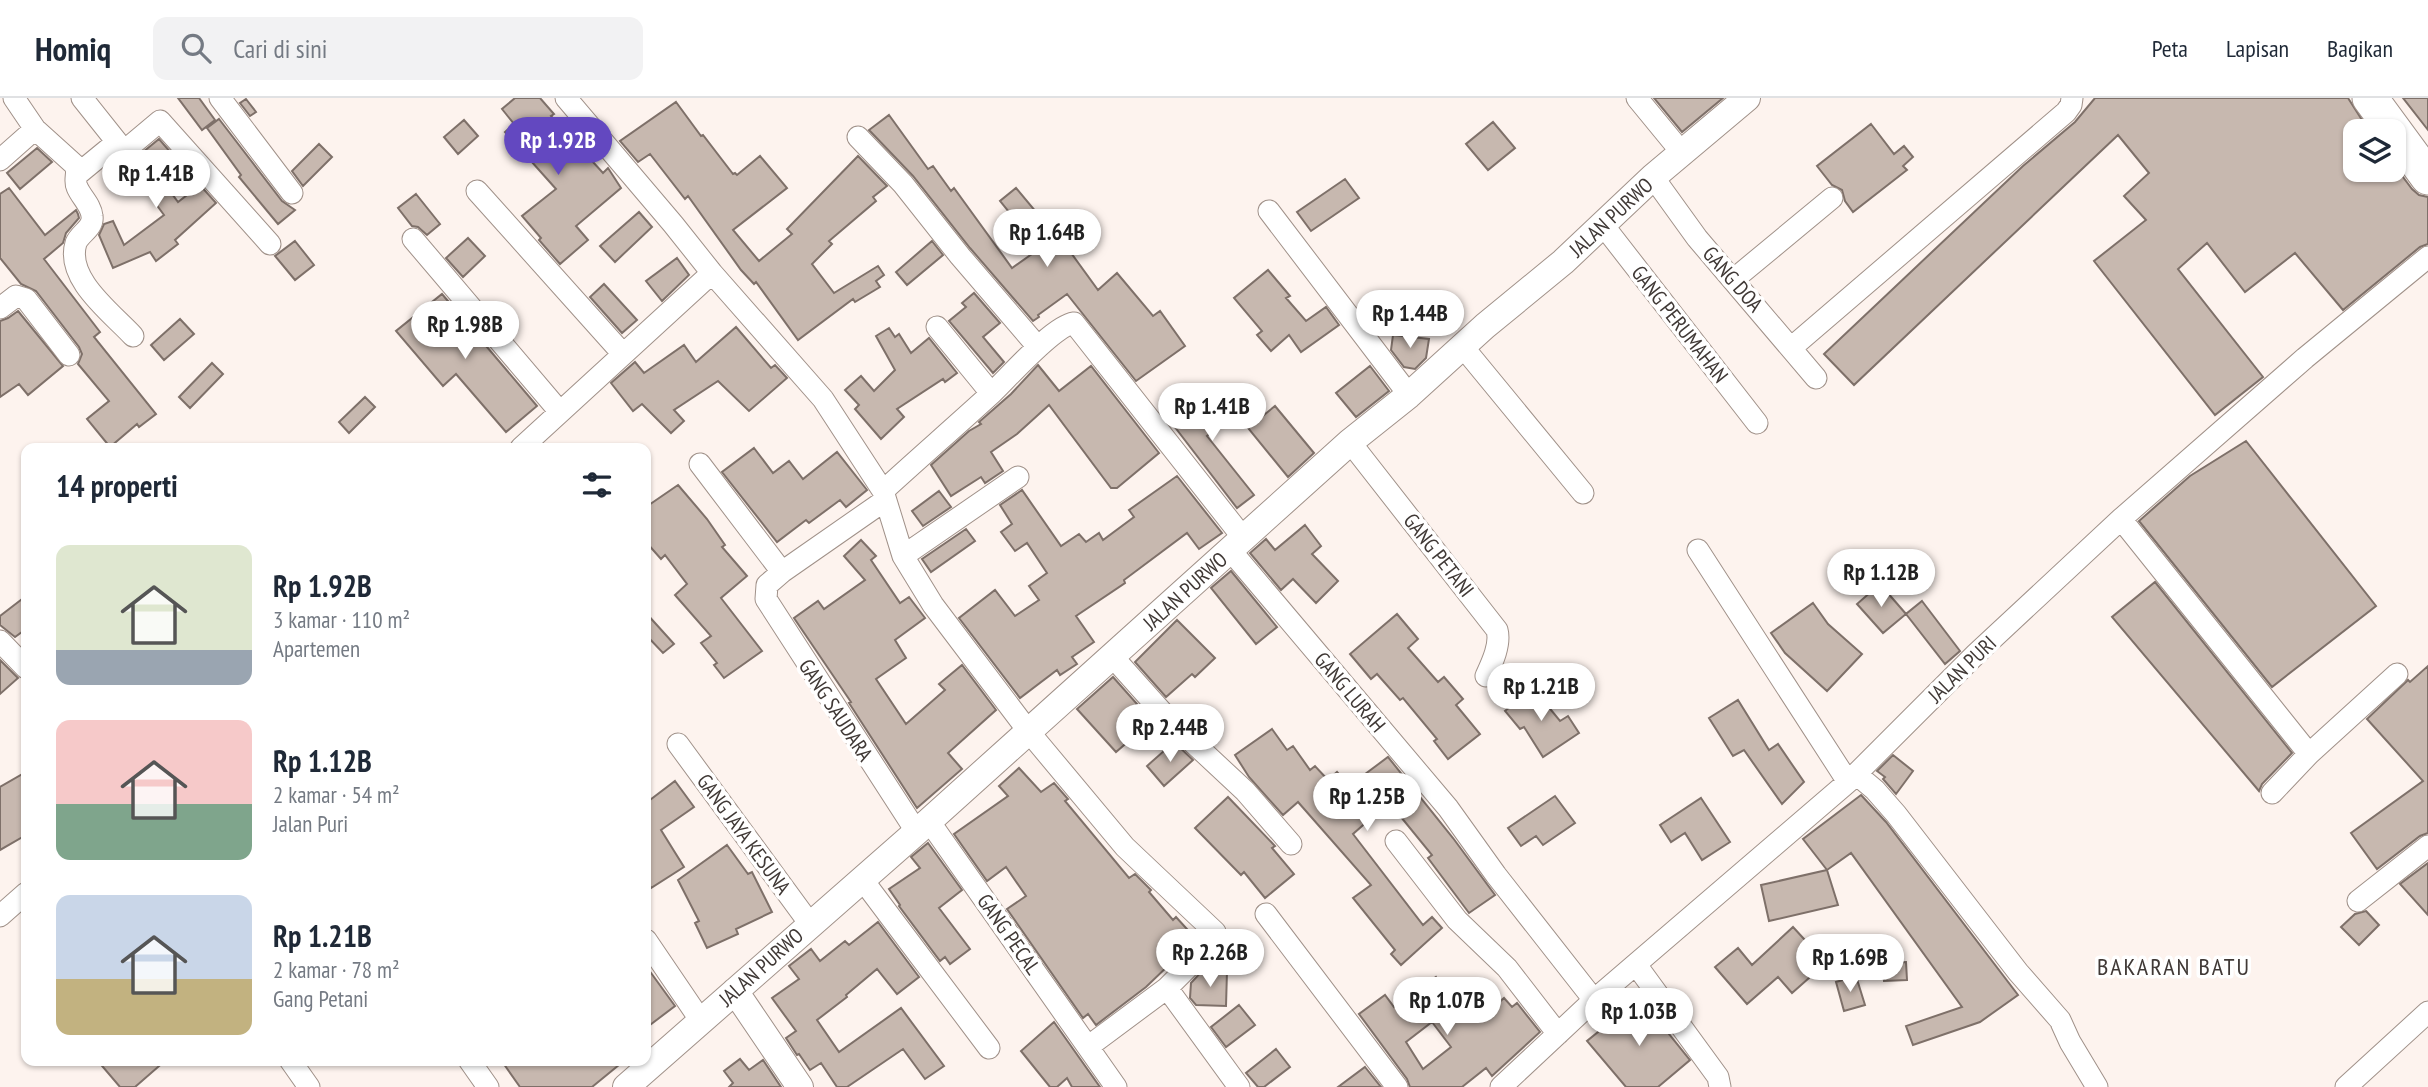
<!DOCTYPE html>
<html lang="id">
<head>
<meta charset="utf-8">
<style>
  :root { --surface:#fff; --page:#f2f2f3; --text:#1f2937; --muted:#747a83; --line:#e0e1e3; --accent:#6348c0 }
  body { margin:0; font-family:"PT Sans Narrow",sans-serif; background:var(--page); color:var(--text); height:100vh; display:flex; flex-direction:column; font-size:26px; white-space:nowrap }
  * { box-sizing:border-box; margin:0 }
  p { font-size:23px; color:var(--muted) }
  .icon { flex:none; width:38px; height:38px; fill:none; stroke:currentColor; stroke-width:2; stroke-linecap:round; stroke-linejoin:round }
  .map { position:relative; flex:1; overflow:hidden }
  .panel { position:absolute; left:21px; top:345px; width:630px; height:623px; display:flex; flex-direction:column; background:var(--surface); border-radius:14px; box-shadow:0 2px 5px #0004 }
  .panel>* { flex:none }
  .fabs { position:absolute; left:2343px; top:21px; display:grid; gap:14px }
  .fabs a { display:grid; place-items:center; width:63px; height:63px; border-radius:14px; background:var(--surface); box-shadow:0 2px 5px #0004; font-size:35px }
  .price { position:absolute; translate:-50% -60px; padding:0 16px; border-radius:24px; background:#fff; color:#222; font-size:23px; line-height:46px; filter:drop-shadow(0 2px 4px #0008) }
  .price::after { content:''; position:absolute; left:50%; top:42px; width:21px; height:16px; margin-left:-10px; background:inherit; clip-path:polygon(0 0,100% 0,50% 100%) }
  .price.current { background:var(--accent); color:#fff }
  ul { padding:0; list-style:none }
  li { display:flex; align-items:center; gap:21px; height:175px; padding:0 35px }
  li span { display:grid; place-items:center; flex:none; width:196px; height:140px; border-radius:14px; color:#555 }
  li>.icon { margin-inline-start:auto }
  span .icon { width:84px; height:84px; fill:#fffc; stroke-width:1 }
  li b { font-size:30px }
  h2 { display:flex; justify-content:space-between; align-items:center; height:84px; padding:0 35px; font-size:30px }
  header { display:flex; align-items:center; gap:42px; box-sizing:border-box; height:98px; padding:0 35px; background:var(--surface); border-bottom:2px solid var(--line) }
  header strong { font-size:33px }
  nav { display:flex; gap:38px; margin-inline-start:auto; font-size:24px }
  .search { width:490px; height:63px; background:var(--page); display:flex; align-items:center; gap:18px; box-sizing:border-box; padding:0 24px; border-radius:14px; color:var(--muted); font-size:26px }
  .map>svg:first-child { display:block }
  .building { fill:#c7b8af; stroke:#7e7069; stroke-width:2; fill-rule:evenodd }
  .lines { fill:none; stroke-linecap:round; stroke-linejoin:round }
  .minor-casing { stroke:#a09189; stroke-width:23 }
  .tertiary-casing { stroke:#a09189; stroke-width:28 }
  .trunk-casing { stroke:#a09189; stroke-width:37 }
  .minor { stroke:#fff; stroke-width:21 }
  .tertiary { stroke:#fff; stroke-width:26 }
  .trunk { stroke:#fff; stroke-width:35 }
  .labels { text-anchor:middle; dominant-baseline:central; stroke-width:7; stroke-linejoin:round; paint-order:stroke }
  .street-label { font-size:21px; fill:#403936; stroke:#fff }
  .quarter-label { font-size:24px; letter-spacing:2px; fill:#403936; stroke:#fff }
</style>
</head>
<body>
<header>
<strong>Homiq</strong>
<div class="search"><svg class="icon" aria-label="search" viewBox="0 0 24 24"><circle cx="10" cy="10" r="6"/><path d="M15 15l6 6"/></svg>Cari di sini</div>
<nav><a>Peta</a><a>Lapisan</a><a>Bagikan</a></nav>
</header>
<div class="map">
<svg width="2428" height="989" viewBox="0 0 2428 989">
  <rect width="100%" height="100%" fill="#fdf3ee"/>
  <path class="building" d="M 178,0 L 199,0 L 215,22 L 202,32 Z
    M 515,0 L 540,0 L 554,16 L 551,18 L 603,75 L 608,70 L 621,90 L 576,128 L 588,142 L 560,166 L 539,142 L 541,140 L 522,118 L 556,91 L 505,34 L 514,26 L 502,11 Z
    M 1654,0 L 1723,0 L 1682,34 Z
    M 2095,0 L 2348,0 L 2369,33 L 2356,33 L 2356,72 L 2394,72 L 2394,67 L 2412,91 L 2419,97 L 2428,99 L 2428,146 L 2420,149 L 2343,212 L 2295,155 L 2245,194 L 2207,145 L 2178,171 L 2263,279 L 2215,317 L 2094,163 L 2146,122 L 2124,98 L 2149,75 L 2118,37 L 1854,287 L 1824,256 L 2023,68 L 2075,24 Z
    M 2403,0 L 2428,0 L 2428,32 Z
    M 246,1 L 256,14 L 250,18 L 240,5 Z
    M 676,4 L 701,38 L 703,37 L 733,76 L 735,75 L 737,77 L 760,58 L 787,90 L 733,132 L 759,163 L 792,136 L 787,131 L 858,58 L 887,88 L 873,99 L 876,103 L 829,143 L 832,146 L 812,166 L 834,195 L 878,168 L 884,177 L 876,183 L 880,189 L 855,204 L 853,201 L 798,242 L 756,184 L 754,186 L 741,172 L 688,98 L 685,101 L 650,56 L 638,64 L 620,43 Z
    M 889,17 L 928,71 L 933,68 L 951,93 L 954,90 L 1012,170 L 1039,151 L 1000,103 L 1016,90 L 1056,138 L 1058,137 L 1098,192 L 1117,175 L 1153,218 L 1160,213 L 1185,248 L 1136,283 L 1067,196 L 1038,217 L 1039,219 L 1033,223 L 970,150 L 913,78 L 869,32 Z
    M 219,21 L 282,103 L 295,112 L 278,126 L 239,79 L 241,77 L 207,30 Z
    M 464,22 L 478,38 L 458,56 L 444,39 Z
    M 1493,24 L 1515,50 L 1488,72 L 1466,46 Z
    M 1871,26 L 1894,56 L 1904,48 L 1913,59 L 1903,68 L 1907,72 L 1853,114 L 1845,103 L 1842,92 L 1832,87 L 1817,68 Z
    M 159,41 L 179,64 L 159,78 L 178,104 L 200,87 L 216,105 L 175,142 L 178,146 L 156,163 L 150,154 L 113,170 L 99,137 L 104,126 L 113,123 L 124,147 L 164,117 L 125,64 L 137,59 Z
    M 319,46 L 332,59 L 303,88 L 292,73 Z
    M 37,50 L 52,64 L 20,91 L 7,75 Z
    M 1345,81 L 1359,100 L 1311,133 L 1297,114 Z
    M 9,90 L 45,137 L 76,112 L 78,116 L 79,120 L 66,135 L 63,145 L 44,161 L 100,234 L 94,239 L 156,316 L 139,329 L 137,326 L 110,349 L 87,321 L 109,303 L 78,266 L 82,256 L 79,249 L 36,193 L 21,186 L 0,160 L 0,96 Z
    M 416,96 L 440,126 L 427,137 L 418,129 L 412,128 L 398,110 Z
    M 639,114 L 652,129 L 615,164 L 600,148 Z
    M 468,140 L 485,158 L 463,179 L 446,160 Z
    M 295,143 L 314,167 L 295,182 L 275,158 Z
    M 932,143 L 943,157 L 907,187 L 896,174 Z
    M 677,160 L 689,177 L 662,203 L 646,183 Z
    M 1268,172 L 1290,198 L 1286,200 L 1306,223 L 1326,209 L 1339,227 L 1301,254 L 1289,237 L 1271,253 L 1257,237 L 1262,233 L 1234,200 Z
    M 604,186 L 637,222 L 622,235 L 590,199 Z
    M 974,195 L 1000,225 L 983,239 L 1004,264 L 993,275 L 949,223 L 966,209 L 962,205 Z
    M 442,196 L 537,308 L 506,334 L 456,276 L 443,288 L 396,233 Z
    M 18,213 L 63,268 L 28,297 L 19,286 L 0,299 L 0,223 L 8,220 Z
    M 180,221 L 194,236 L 164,262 L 151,247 Z
    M 736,229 L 771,270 L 775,267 L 787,280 L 749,313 L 718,283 L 674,312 L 684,323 L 671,335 L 642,306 L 633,313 L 611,285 L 635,264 L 644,275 L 684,247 L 696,264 Z
    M 889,230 L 895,239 L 899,236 L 911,255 L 929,240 L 957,275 L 945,284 L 943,281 L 897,311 L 904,319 L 881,341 L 855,311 L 859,307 L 845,292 L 861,278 L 874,293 L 895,272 L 876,238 Z
    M 1393,237 L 1429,241 L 1426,260 L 1415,271 L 1404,269 L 1391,252 Z
    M 212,265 L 223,276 L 190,310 L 179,299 Z
    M 1038,267 L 1059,293 L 1091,268 L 1159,355 L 1117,390 L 1111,390 L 1049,307 L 1017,336 L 991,354 L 1003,373 L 985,385 L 981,379 L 951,398 L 931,367 L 969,333 L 981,326 L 979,324 L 1011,296 Z
    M 1370,268 L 1389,293 L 1356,319 L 1336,295 Z
    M 1217,291 L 1236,317 L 1207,338 L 1254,397 L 1237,410 L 1171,324 Z
    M 365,299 L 375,309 L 349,335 L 339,324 Z
    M 1275,308 L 1314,355 L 1288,379 L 1248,330 Z
    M 2246,343 L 2376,508 L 2272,589 L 2139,423 L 2190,378 Z
    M 754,350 L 773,375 L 789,363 L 803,381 L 837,354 L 867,392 L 846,409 L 840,402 L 809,425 L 806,422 L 777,444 L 722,374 Z
    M 1177,378 L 1222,435 L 1199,451 L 1187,435 L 1124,482 L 1125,485 L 1076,518 L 1094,544 L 1072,559 L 1077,566 L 1060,577 L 1057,572 L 1020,600 L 959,520 L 995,492 L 1015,518 L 1039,502 L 1029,488 L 1047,475 L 1027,445 L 1015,453 L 1001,434 L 1012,426 L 1000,407 L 1022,392 L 1061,448 L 1079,436 L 1086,444 L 1099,435 L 1103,442 L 1134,419 L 1129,412 Z
    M 678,387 L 707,421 L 725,447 L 722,449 L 747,478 L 721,500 L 762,553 L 724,580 L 714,567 L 717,565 L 701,545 L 711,538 L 675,497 L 687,486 L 665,457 L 661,461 L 646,444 L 646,409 Z
    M 939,393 L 951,409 L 923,428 L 912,413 Z
    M 1305,427 L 1321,448 L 1312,456 L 1338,483 L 1316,505 L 1293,481 L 1281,492 L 1250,455 L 1266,441 L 1275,452 Z
    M 966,431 L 975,443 L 931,474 L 922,461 Z
    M 861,442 L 876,458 L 871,462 L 900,505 L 909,499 L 925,520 L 895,542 L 906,560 L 876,581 L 906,626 L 945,592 L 939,586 L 962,567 L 996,612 L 948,655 L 962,671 L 917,710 L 849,605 L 851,604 L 794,520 L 818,503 L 824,511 L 865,482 L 844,458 Z
    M 1231,473 L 1277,529 L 1256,546 L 1211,490 Z
    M 2155,484 L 2292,655 L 2262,686 L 2259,693 L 2112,519 Z
    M 1880,486 L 1906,516 L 1883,535 L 1857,506 Z
    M 26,498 L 26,531 L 15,539 L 0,527 L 0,518 Z
    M 1922,503 L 1960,553 L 1945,566 L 1906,516 Z
    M 1813,505 L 1828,526 L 1862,556 L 1827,593 L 1785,555 L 1771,535 Z
    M 646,515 L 674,546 L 663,555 L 646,537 Z
    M 1397,516 L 1418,541 L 1408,550 L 1438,584 L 1444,579 L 1463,601 L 1456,607 L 1480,636 L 1448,661 L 1434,643 L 1437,641 L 1403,600 L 1400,602 L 1377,576 L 1371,581 L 1350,556 Z
    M 1177,522 L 1215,560 L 1195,579 L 1192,576 L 1166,599 L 1135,564 Z
    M 0,562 L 18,580 L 0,596 Z
    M 2428,568 L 2428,735 L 2420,738 L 2377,771 L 2351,735 L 2423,683 L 2367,621 L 2408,582 L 2410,584 Z
    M 1113,579 L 1137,606 L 1124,619 L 1138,635 L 1116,654 L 1077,611 Z
    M 1533,590 L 1560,623 L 1568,618 L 1579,635 L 1543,659 L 1524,629 L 1520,631 L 1505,613 Z
    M 1738,602 L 1769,652 L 1778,646 L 1804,684 L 1782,706 L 1744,652 L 1733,658 L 1709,620 Z
    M 1272,631 L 1287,652 L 1293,648 L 1310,672 L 1315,668 L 1328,682 L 1337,674 L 1349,688 L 1388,659 L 1453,740 L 1495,797 L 1469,815 L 1428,760 L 1432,757 L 1392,708 L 1388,711 L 1386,707 L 1353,736 L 1423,827 L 1432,819 L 1442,830 L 1401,867 L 1391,856 L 1395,852 L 1353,800 L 1371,787 L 1298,704 L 1283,717 L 1249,679 L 1235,657 Z
    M 1174,644 L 1193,662 L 1164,688 L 1147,668 Z
    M 1893,657 L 1913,673 L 1896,696 L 1883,681 L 1885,679 L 1877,673 Z
    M 1019,670 L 1041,694 L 1054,685 L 1068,701 L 1065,703 L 1129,780 L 1135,776 L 1151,792 L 1149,794 L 1173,822 L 1176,819 L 1196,841 L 1146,889 L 1096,927 L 1088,916 L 1083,920 L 1007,811 L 1026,798 L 1006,769 L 987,783 L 954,736 L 1008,698 L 999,688 Z
    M 26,674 L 26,737 L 0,752 L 0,689 Z
    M 675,683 L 694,709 L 661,732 L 684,769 L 651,790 L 646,780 L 646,705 Z
    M 1861,697 L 1886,724 L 2018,897 L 1980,924 L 1913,947 L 1906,928 L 1962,909 L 1851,755 L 1827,772 L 1803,741 Z
    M 1555,698 L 1575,725 L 1543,747 L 1536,738 L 1521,748 L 1508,730 Z
    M 1228,699 L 1275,748 L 1272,750 L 1294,776 L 1265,800 L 1244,774 L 1241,777 L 1195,730 Z
    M 1701,700 L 1730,744 L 1702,762 L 1685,735 L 1671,744 L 1660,727 Z
    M 928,745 L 962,792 L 939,810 L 970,851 L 950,866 L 945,859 L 940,863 L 899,808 L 900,807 L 889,791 L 920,770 L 911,759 Z
    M 727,747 L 748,776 L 752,774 L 772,814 L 736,831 L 738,836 L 707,850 L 695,825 L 699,823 L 678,782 Z
    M 2428,765 L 2428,817 L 2400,786 Z
    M 1827,772 L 1838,807 L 1769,823 L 1761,787 Z
    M 2366,813 L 2379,827 L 2359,847 L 2341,829 L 2355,816 Z
    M 878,824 L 919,879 L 897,896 L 877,871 L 846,897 L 847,899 L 817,922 L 839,954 L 901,910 L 944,968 L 925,981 L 903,951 L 847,989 L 837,989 L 821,965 L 810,972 L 799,956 L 797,957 L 786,940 L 796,933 L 772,900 L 799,881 L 789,868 L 811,851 L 820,863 L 845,843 L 849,847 Z
    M 1793,829 L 1826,865 L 1792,895 L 1778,879 L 1747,906 L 1715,869 L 1738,850 L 1752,867 Z
    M 1906,864 L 1907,882 L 1884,883 L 1883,865 Z
    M 646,868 L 675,908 L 646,930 Z
    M 1203,872 L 1227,873 L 1226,908 L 1196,907 L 1190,900 L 1191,885 Z
    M 1856,878 L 1865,907 L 1844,913 L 1836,884 Z
    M 1436,879 L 1469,922 L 1480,914 L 1483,918 L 1504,900 L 1512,909 L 1517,905 L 1540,934 L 1492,978 L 1486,970 L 1462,989 L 1410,989 L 1407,981 L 1359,916 L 1385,897 L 1394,909 ZM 1432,924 L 1451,949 L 1423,971 L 1406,944 Z
    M 1640,900 L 1690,962 L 1658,989 L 1626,989 L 1587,943 Z
    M 1239,907 L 1255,927 L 1226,949 L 1211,929 Z
    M 1054,924 L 1100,989 L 1072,989 L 1067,980 L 1057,989 L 1050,989 L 1021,953 Z
    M 1276,951 L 1290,969 L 1264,989 L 1258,989 L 1246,975 Z
    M 740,961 L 749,972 L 763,962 L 781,989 L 729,989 L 733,985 L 724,973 Z
    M 97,962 L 166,962 L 135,989 L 120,989 Z
    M 501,962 L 625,962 L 592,989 L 520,989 Z
    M 1365,969 L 1381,989 L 1338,989 Z"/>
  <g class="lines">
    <g class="minor-casing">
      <path id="minor" d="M 220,0 L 292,95
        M 566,0 L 673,126 L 712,175 L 823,301 L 883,393 L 903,458 L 933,507 L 1029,634 L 1125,749 L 1215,834 L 1214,843 L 1167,890
        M 1637,0 L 1683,56
        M 35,31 L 76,68 C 78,76 74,83 77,89 C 81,99 91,107 92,118 C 94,130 80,135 76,145 C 65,181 112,215 133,238
        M 858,39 L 903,86 L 960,158 L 1038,249
        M 117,44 L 123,51 L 129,49 L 160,23 L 270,146
        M 0,62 L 35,31 L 14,0
        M 78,76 L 117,44 L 82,0
        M 1653,79 L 1697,140 L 1816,280
        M 477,93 L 623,256
        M 1269,113 L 1409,297
        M 1603,127 L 1757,325
        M 413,141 L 560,314
        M 1733,182 L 1832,100
        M 0,210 L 16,198 L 26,201 L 69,257
        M 937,229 L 991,295
        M 1463,249 L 1583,395
        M 1791,250 L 2066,14 L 2071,7 L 2072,0
        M 1350,344 L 1497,532 C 1501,546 1492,565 1486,578
        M 521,350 L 712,175
        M 700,366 L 782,474
        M 883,393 C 919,360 956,328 992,295 C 1009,279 1053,228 1074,225 L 1244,441
        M 884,403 L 782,474 L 767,487 L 766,501 L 916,733
        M 2121,421 L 2309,656
        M 1698,452 L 1848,684
        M 1231,453 L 1448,710 L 1496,777 L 1594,902
        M 903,458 L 1018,379
        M 0,543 L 26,570
        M 1112,558 L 1171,624 L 1245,693 L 1291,746
        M 678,646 L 810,826
        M 1856,676 L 1875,692 L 1896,716 L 2018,874 L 2060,922 L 2070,944 L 2097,989
        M 2272,695 L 2309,656 L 2397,576
        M 929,723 L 1116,989
        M 1396,743 L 1457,822 L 1507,870 L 1558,936
        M 862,781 L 989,950
        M 2358,803 L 2428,748
        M 1266,816 L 1397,989
        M 0,818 L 26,795
        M 646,842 L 701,923
        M 1637,868 L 1718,979 L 1720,989
        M 1089,948 L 1167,890 L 1239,989
        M 290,962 L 309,989
        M 469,962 L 488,989
        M 1501,989 L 1594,902 L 1848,684 L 1976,556 L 2121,421 L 2305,260 L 2428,159
        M 2346,989 L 2428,914"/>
    </g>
    <g class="tertiary-casing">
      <path id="tertiary" d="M 735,893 L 800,989
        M 626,989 L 929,723 L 1350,344 L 1409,297 L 1485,228 L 1563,164 L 1653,79 L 1747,0"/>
    </g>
    <g class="trunk-casing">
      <path id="trunk" d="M 2370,0 L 2428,79"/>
    </g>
    <use href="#minor" class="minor"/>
    <use href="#tertiary" class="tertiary"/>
    <use href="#trunk" class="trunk"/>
  </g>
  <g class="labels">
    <g class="street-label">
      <text transform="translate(1611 119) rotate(-43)">JALAN PURWO</text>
      <text transform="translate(1733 181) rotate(49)">GANG DOA</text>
      <text transform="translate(1680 226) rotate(52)">GANG PERUMAHAN</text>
      <text transform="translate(1439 457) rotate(52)">GANG PETANI</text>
      <text transform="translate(1185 493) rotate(-42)">JALAN PURWO</text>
      <text transform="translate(1962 571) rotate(-44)">JALAN PURI</text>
      <text transform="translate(1350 594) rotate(50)">GANG LURAH</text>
      <text transform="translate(836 612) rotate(57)">GANG SAUDARA</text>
      <text transform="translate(744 736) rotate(54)">GANG JAYA KESUNA</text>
      <text transform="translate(1009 836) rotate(55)">GANG PECAL</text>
      <text transform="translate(761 869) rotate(-42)">JALAN PURWO</text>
    </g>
    <g class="quarter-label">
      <text x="2174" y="868">BAKARAN BATU</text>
    </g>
  </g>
</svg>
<div class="fabs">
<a><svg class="icon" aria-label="layers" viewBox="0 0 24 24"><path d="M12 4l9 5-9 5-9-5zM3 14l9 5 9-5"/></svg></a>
</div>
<b class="price current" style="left:558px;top:79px">Rp 1.92B</b>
<b class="price" style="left:156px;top:112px">Rp 1.41B</b>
<b class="price" style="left:1047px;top:171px">Rp 1.64B</b>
<b class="price" style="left:1410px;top:252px">Rp 1.44B</b>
<b class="price" style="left:465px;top:263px">Rp 1.98B</b>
<b class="price" style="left:1212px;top:345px">Rp 1.41B</b>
<b class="price" style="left:1881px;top:511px">Rp 1.12B</b>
<b class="price" style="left:1541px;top:625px">Rp 1.21B</b>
<b class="price" style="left:1170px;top:666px">Rp 2.44B</b>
<b class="price" style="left:1367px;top:735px">Rp 1.25B</b>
<b class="price" style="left:1210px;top:891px">Rp 2.26B</b>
<b class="price" style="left:1850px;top:896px">Rp 1.69B</b>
<b class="price" style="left:1447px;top:939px">Rp 1.07B</b>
<b class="price" style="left:1639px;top:950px">Rp 1.03B</b>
<section class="panel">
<h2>14 properti<svg class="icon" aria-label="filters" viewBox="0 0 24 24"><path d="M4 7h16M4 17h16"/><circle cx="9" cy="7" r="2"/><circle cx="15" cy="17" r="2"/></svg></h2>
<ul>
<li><span style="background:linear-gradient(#dfe7d0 75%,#9aa5b1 0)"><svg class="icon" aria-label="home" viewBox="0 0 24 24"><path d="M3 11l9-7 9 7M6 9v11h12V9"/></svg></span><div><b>Rp 1.92B</b><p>3 kamar · 110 m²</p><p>Apartemen</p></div></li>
<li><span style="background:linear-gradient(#f6c9c9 60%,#7fa58c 0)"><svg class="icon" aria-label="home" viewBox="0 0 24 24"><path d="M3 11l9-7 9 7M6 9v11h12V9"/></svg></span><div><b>Rp 1.12B</b><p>2 kamar · 54 m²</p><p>Jalan Puri</p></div></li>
<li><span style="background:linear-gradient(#c9d6e8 60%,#c2b280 0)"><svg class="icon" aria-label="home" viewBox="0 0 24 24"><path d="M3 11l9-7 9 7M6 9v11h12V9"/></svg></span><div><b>Rp 1.21B</b><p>2 kamar · 78 m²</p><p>Gang Petani</p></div></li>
</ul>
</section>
</div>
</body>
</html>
